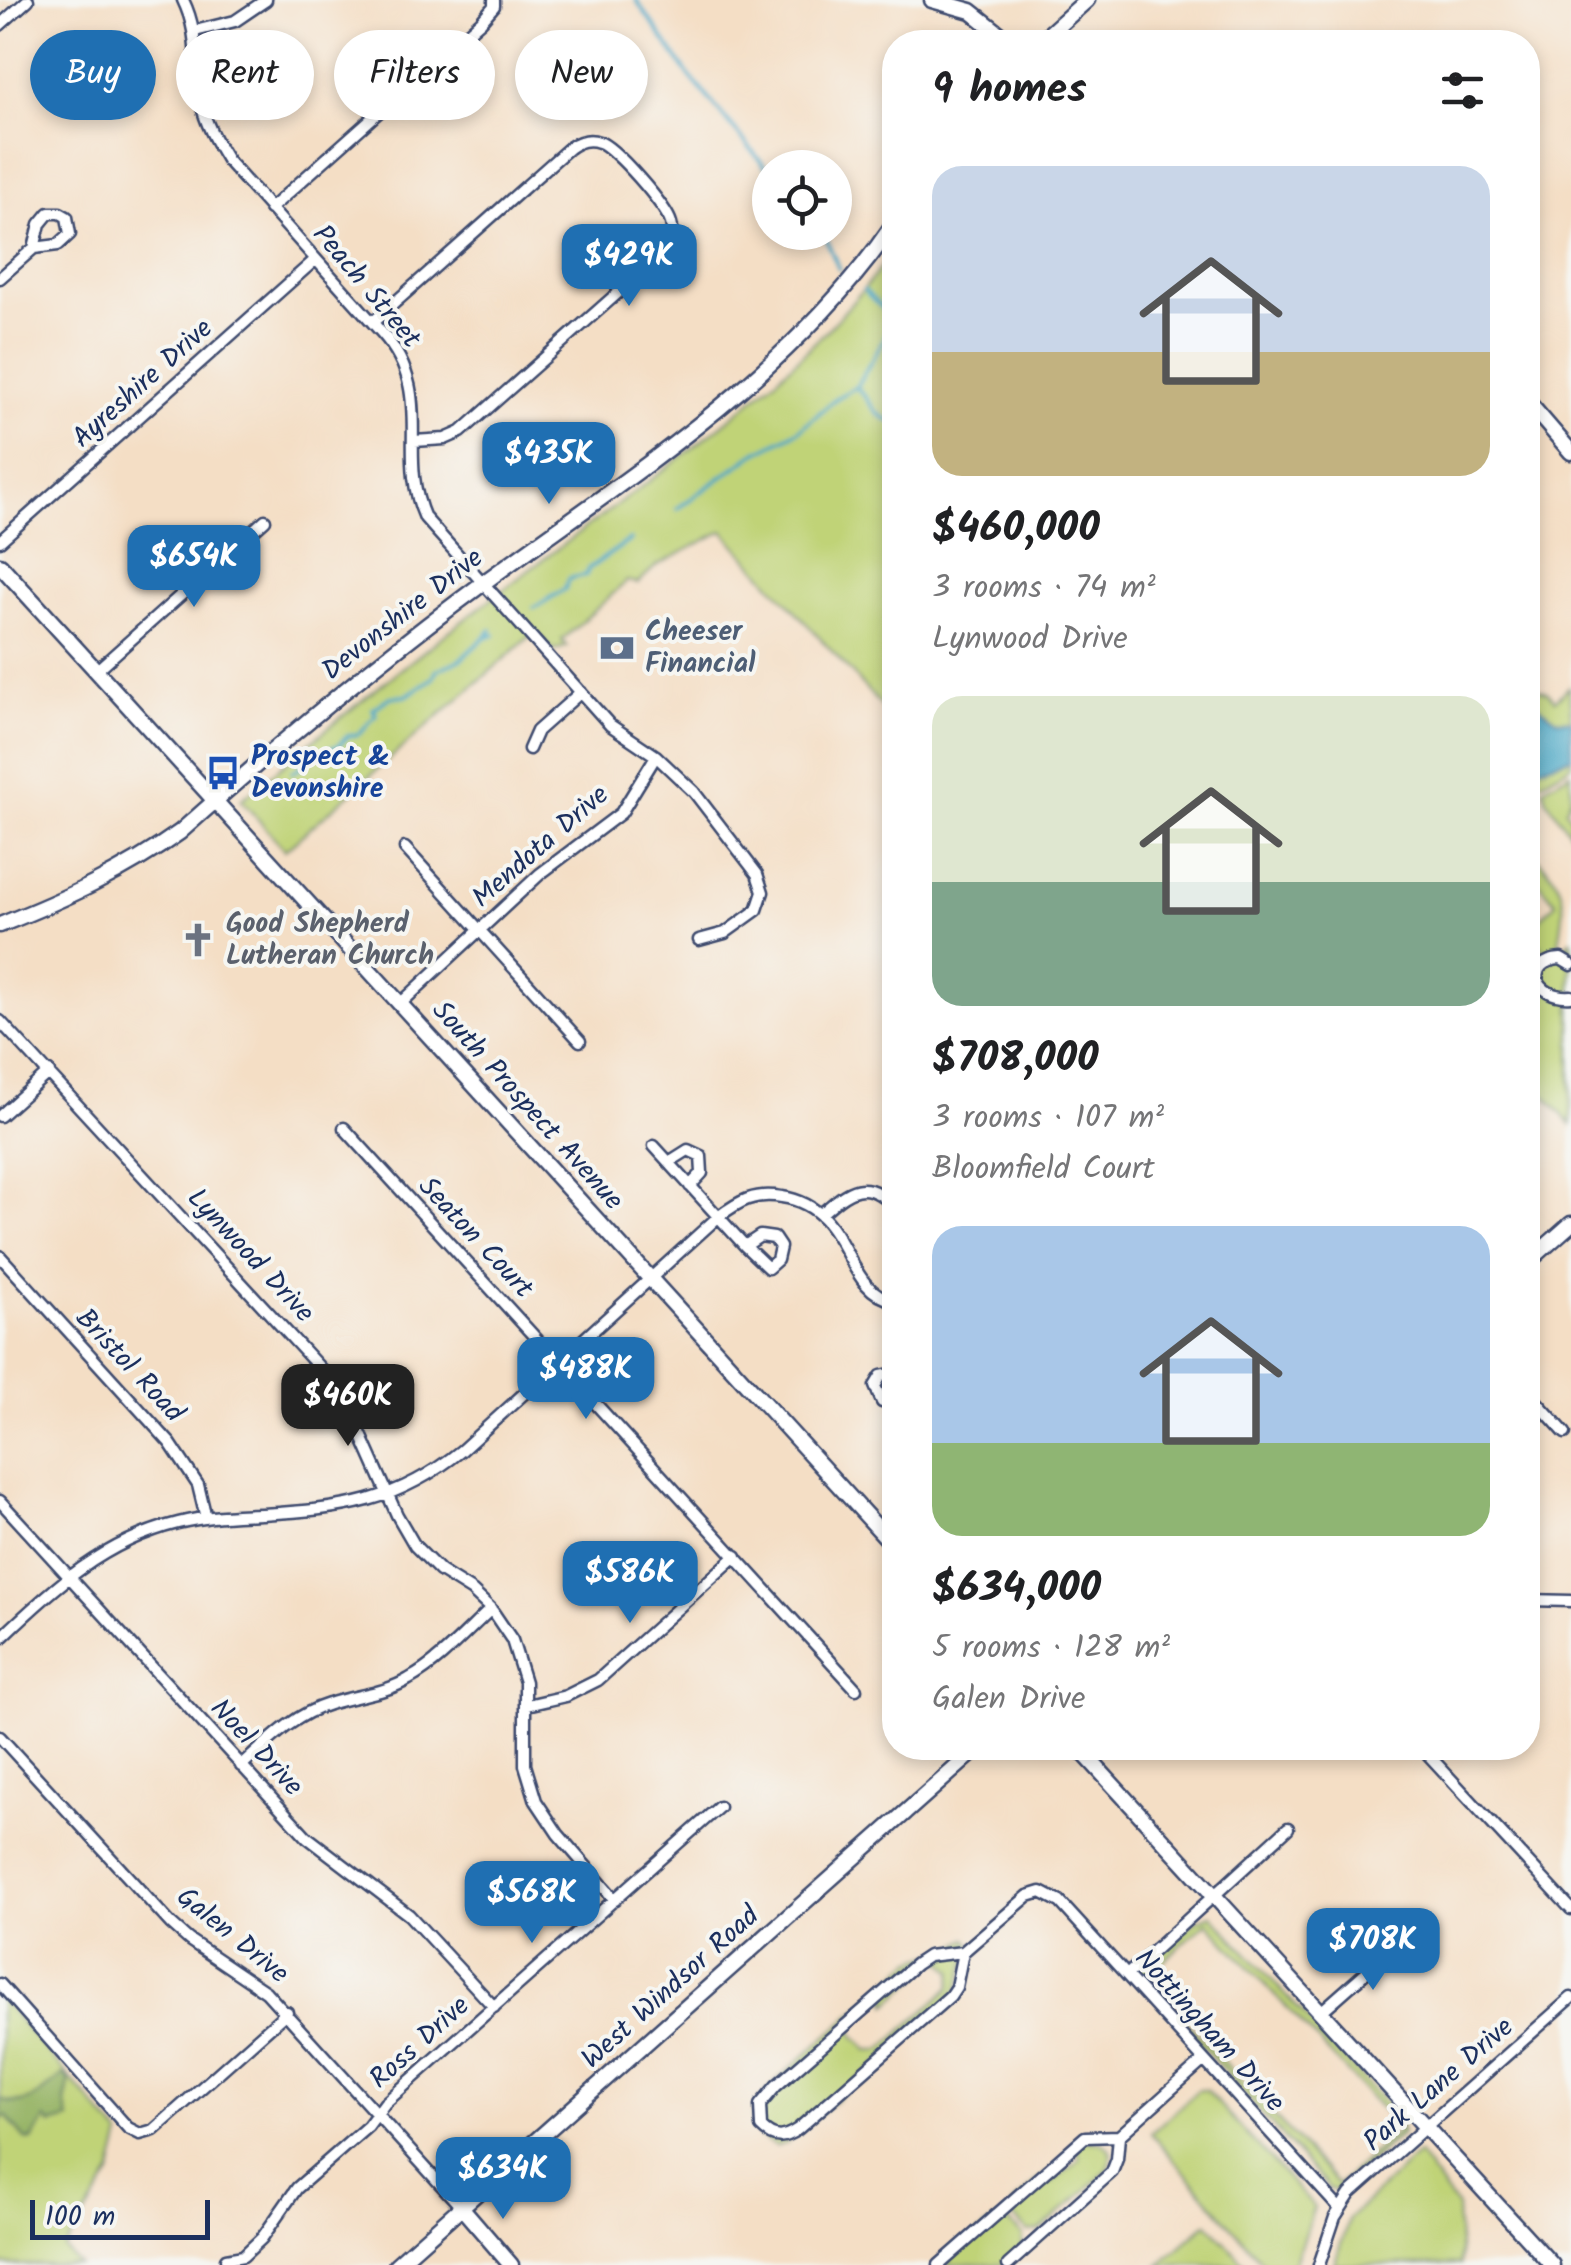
<!DOCTYPE html>
<html lang="en">
<head>
<meta charset="utf-8">
<style>
  :root { --surface:#fff; --page:#f2f2f2; --text:#202124; --muted:#757577; --accent:#1f6fb2 }
  body { margin:0; font-family:Kalam,sans-serif; background:var(--page); color:var(--text); height:100vh; display:flex; flex-direction:column; font-size:38px; white-space:nowrap }
  * { box-sizing:border-box; margin:0 }
  p { font-size:32px; color:var(--muted) }
  .icon { flex:none; width:55px; height:55px; fill:none; stroke:currentColor; stroke-width:2; stroke-linecap:round; stroke-linejoin:round }
  .map { position:relative; flex:1; overflow:hidden }
  .panel { position:absolute; left:882px; top:30px; width:658px; height:1730px; display:flex; flex-direction:column; background:var(--surface); border-radius:40px; box-shadow:0 5px 15px #0003 }
  .panel>* { flex:none }
  .top-card { position:absolute; left:30px; top:30px; width:702px; height:90px; display:flex; gap:20px }
  .tools { position:absolute; left:752px; top:150px; display:grid; gap:20px }
  .tools a { display:grid; place-items:center; width:100px; height:100px; border-radius:50%; background:var(--surface); box-shadow:0 5px 15px #0003; font-size:50px }
  .scale { position:absolute; left:30px; bottom:25px; width:180px; box-sizing:border-box; padding-left:10px; border:5px solid #1b2f5e; border-top:0; font-size:28px; line-height:35px; white-space:nowrap; color:#1b2f5e; -webkit-text-stroke:8px #f6f6f2; paint-order:stroke }
  .price { position:absolute; translate:-50% -85px; padding:0 22px; border-radius:20px; background:var(--accent); color:#fff; font-size:32px; line-height:65px; filter:drop-shadow(0 2px 5px #0008) }
  .price::after { content:''; position:absolute; left:50%; top:60px; width:30px; height:22px; margin-left:-15px; background:inherit; clip-path:polygon(0 0,100% 0,50% 100%) }
  .price.current { background:#222; color:#fff }
  ul { padding:0; list-style:none }
  li { display:grid; align-content:center; gap:20px; height:530px; padding:0 50px }
  li span { display:grid; place-items:center; height:310px; border-radius:30px; color:#555 }
  li>.icon { margin-inline-start:auto }
  span .icon { width:180px; height:180px; fill:#fffc; stroke-width:1 }
  li b { font-size:42px }
  h2 { display:flex; justify-content:space-between; align-items:center; height:120px; padding:0 50px; font-size:42px }
  .chip { padding:0 35px; border-radius:45px; background:var(--surface); box-shadow:0 5px 15px #0003; font-size:35px; line-height:90px }
  .chip.current { background:var(--accent); color:#fff }
  .map>svg:first-child { display:block }
  .green { fill:#c0d377; stroke:#6e816a; stroke-width:2.5; fill-rule:evenodd }
  .forest { fill:#98b568; stroke:#5a7263; stroke-width:2.5 }
  .water { fill:#46a6c5; stroke:#306a92; stroke-width:2.5 }
  .lines { fill:none; stroke-linecap:round; stroke-linejoin:round }
  .stream { stroke:#46a6c5; stroke-width:4 }
  .street-casing { stroke:#3c496d; stroke-width:15 }
  .secondary-casing { stroke:#3c496d; stroke-width:19 }
  .street { stroke:#fff; stroke-width:10 }
  .secondary { stroke:#fff; stroke-width:14 }
  .labels { text-anchor:middle; dominant-baseline:central; stroke-width:8; stroke-linejoin:round; paint-order:stroke }
  .street-label { font-size:28px; fill:#1b2f5e; stroke:#f6f6f2 }
  .service-label { font-size:28px; font-weight:bold; fill:#4e5e75; stroke:#f6f6f2; text-anchor:start }
  .transit-label { font-size:28px; font-weight:bold; fill:#164399; stroke:#f6f6f2; text-anchor:start }
  .worship-label { font-size:28px; font-weight:bold; fill:#5b616d; stroke:#f6f6f2; text-anchor:start }
</style>
</head>
<body>
<div class="map">
<svg width="1571" height="2265" viewBox="0 0 1571 2265">
  <rect width="100%" height="100%" fill="#f6f6f2"/>
  <filter id="ink" filterUnits="userSpaceOnUse"><feTurbulence type="fractalNoise" baseFrequency=".01" numOctaves="2"/><feDisplacementMap in="SourceGraphic" scale="20" xChannelSelector="R" yChannelSelector="G"/><feConvolveMatrix kernelMatrix="1 2 1 2 8 2 1 2 1" color-interpolation-filters="sRGB"/></filter>
  <filter id="wash" filterUnits="userSpaceOnUse"><feTurbulence type="fractalNoise" baseFrequency=".0048" numOctaves="4" result="noise"/><feDisplacementMap in="SourceGraphic" scale="40" xChannelSelector="R" yChannelSelector="G"/><feGaussianBlur stdDeviation="2.25" result="paint"/><feColorMatrix in="noise" values="0 0 0 0 0 0 0 0 0 0 0 0 0 0 0 0 0 1.4 0 .05"/><feComposite in="paint" operator="in"/></filter>
  <g filter="url(#wash)">
    <rect width="100%" height="100%" fill="#f4dec5"/>
    <path class="green" d="M 895,249 L 895,721 L 723,531 L 656,566 L 638,583 L 627,581 L 562,640 L 567,646 L 554,651 L 535,632 L 285,850 L 241,800 C 345,713 448,630 556,550 C 678,459 805,374 895,249 Z
      M 1528,687 L 1548,692 L 1555,700 L 1569,687 L 1571,720 L 1558,720 L 1528,698 Z
      M 1571,757 L 1571,765 L 1543,781 L 1528,784 L 1528,771 Z
      M 1571,772 L 1571,797 L 1566,809 L 1571,818 L 1571,834 L 1547,800 L 1543,788 Z
      M 1528,854 C 1537,857 1540,861 1547,868 C 1569,892 1564,913 1559,943 L 1544,952 L 1530,928 L 1556,903 L 1528,871 Z
      M 1571,940 L 1571,1125 L 1528,1076 L 1528,980 Z
      M 1212,1915 L 1400,2119 L 1402,2133 L 1338,2191 L 1329,2189 L 1145,1982 L 1140,1972 L 1143,1965 L 1197,1920 ZM 1207,1922 L 1400,2129 L 1338,2185 L 1145,1977 Z
      M 967,1939 L 976,1949 C 960,1963 967,1980 951,2000 L 786,2143 L 776,2146 C 740,2129 749,2108 773,2084 L 912,1961 C 931,1952 950,1952 967,1939 ZM 933,1958 L 942,1960 L 953,1971 L 950,1988 L 881,2050 L 868,2050 L 853,2034 L 853,2023 L 887,1994 L 888,2004 L 919,1976 L 917,1965 Z
      M 0,1998 L 121,2136 L 111,2175 L 64,2249 L 79,2265 L 0,2265 Z
      M 1198,2090 L 1206,2090 L 1314,2207 L 1294,2265 L 1265,2265 L 1151,2133 Z
      M 1086,2140 C 1107,2142 1116,2148 1108,2170 L 1040,2231 L 1028,2232 L 1011,2215 L 1013,2203 L 1048,2172 L 1052,2183 L 1080,2159 L 1076,2147 Z
      M 1418,2154 L 1457,2207 L 1460,2265 L 1334,2265 L 1349,2218 Z
      M 995,2219 L 1007,2220 L 1023,2236 L 1022,2247 L 1001,2265 L 943,2265 Z
      M 1208,2223 L 1246,2265 L 1159,2265 L 1207,2223 Z"/>
    <path class="forest" d="M 63,2075 L 70,2080 L 65,2102 L 69,2119 L 51,2124 L 45,2119 L 32,2140 L 25,2139 L 6,2116 L 0,2119 L 0,2099 C 23,2111 44,2092 63,2075 Z"/>
    <path class="water" d="M 1528,698 L 1558,720 L 1571,720 L 1571,757 L 1528,771 Z"/>
    <g class="lines">
      <path class="stream" d="M 636,0 L 688,74 L 770,172
        M 823,232 L 839,269
        M 856,387 C 873,402 871,414 895,423
        M 677,509 L 754,454 L 798,431 L 838,397 L 856,387 L 885,338 L 888,326 L 886,312 L 864,290
        M 534,608 L 565,589 L 568,579 L 586,575 L 588,569 L 630,540
        M 485,637 L 492,630
        M 292,772 L 300,768 L 306,755 L 338,746 L 348,736 L 359,734 L 376,715 L 373,709 L 390,697 L 406,696 L 433,678 L 437,670 L 460,660 L 485,637 L 495,635"/>
    </g>
  </g>
  <g filter="url(#ink)">
    <g class="lines">
      <g class="street-casing">
        <path id="street" d="M 183,0 C 201,37 192,65 201,102 C 205,123 216,142 227,160 L 382,333 C 437,395 395,452 425,518 L 610,725 L 656,756 L 694,792 L 757,874 L 763,892 L 757,910 L 725,933 L 699,940
          M 0,25 L 28,0
          M 195,31 L 235,21 L 266,0
          M 270,209 L 481,21 L 494,6 L 494,0
          M 49,213 L 60,213 L 67,217 L 70,234 L 58,245 L 34,248 L 40,224 Z
          M 0,278 L 34,248
          M 373,322 L 569,148 C 579,141 588,138 599,142 C 614,146 667,207 671,223 C 674,234 670,242 664,252 L 461,432 L 445,439 L 414,441
          M 0,541 L 315,260
          M 96,671 L 265,520
          M 529,749 L 537,731 L 581,692
          M 405,848 L 580,1041
          M 1571,965 L 1561,959 C 1524,961 1533,999 1571,996
          M 400,1004 L 540,874 L 621,813 L 656,756
          M 0,1021 L 342,1392 L 397,1515 L 415,1546 L 440,1571 L 472,1591 L 491,1609 L 512,1640 L 525,1682 L 525,1765 L 536,1801 L 558,1834 L 615,1900
          M 0,1116 L 49,1072
          M 344,1128 L 856,1689
          M 654,1146 L 745,1246
          M 669,1162 L 688,1150 L 701,1156 L 702,1173 L 690,1186
          M 821,1214 C 848,1190 866,1175 895,1208
          M 760,1236 L 774,1238 L 780,1247 L 777,1260 L 768,1268 L 745,1246 Z
          M 0,1256 L 170,1443 L 198,1485 L 206,1518
          M 895,1373 L 881,1376 L 875,1386 L 882,1402 L 895,1404
          M 1528,1392 L 1565,1433
          M 0,1501 L 307,1837 L 409,1915 L 494,2007
          M 1528,1600 L 1571,1601
          M 0,1639 C 53,1588 104,1541 178,1523 C 205,1516 234,1515 262,1514 C 343,1509 397,1503 462,1450 L 718,1217 C 739,1201 755,1192 782,1197 C 854,1208 840,1291 895,1301
          M 527,1705 L 566,1696 L 598,1680 L 736,1556
          M 0,1737 L 171,1924 L 189,1940 L 266,1992 L 462,2208
          M 1422,1748 L 1571,1909
          M 241,1766 C 268,1742 293,1715 329,1704 C 356,1695 384,1694 409,1679 C 440,1662 465,1633 491,1609
          M 963,1952 L 956,1987 L 950,1996 L 798,2129 C 783,2139 774,2140 761,2127 L 760,2105 L 776,2086 L 916,1964 L 928,1956 L 963,1952 L 1028,1896 L 1041,1892 L 1060,1902 L 1339,2208
          M 1127,1975 L 1288,1828
          M 0,1984 L 128,2128 L 140,2134 L 154,2130 L 287,2012
          M 1322,2011 L 1398,1944
          M 226,2259 L 243,2256 L 262,2238 L 297,2188 L 368,2126 L 385,2103 L 719,1807
          M 939,2265 L 1085,2137 L 1119,2136
          M 1008,2265 L 1112,2172 L 1117,2159 L 1119,2136 L 1204,2060
          M 1319,2265 L 1335,2217 L 1350,2194 L 1571,1998"/>
      </g>
      <g class="secondary-casing">
        <path id="secondary" d="M 932,0 L 971,11 L 1010,42
          M 1040,42 L 1087,0
          M 1528,402 L 1571,452
          M 0,565 L 895,1547
          M 0,925 C 65,899 123,873 180,832 C 278,744 380,659 486,581 C 632,474 792,374 895,222
          M 1528,1262 L 1571,1224
          M 1079,1748 L 1552,2265
          M 462,2208 L 511,2265
          M 396,2265 L 978,1748"/>
      </g>
      <use href="#street" class="street"/>
      <use href="#secondary" class="secondary"/>
    </g>
  </g>
  <defs>
    <g id="bank-bare" transform="scale(2.7)"><path d="M-6-4H6V4H-6ZM0-2.3a2.3 2.3 0 1 0 0 4.6a2.3 2.3 0 1 0 0-4.6Z" fill="#5c6f8a" stroke="#f6f6f2" stroke-width="2.5" paint-order="stroke"/></g>
    <g id="bus-bare" transform="scale(2.7)"><path d="M-5-6H5V4H4V6H2V4H-2V6H-4V4H-5ZM-3.5-4V0h7V-4ZM-3.5 1.2v1.5H-2V1.2ZM2 1.2v1.5H3.5V1.2Z" fill="#1a4fb4" stroke="#f6f6f2" stroke-width="2.5" paint-order="stroke"/></g>
    <g id="church-bare" transform="scale(2.7)"><path d="M-1.2-6h2.4v3.5h3.3v2.4h-3.3V6h-2.4V-.1h-3.3v-2.4h3.3Z" fill="#6b7280" stroke="#f6f6f2" stroke-width="2.5" paint-order="stroke"/></g>
  </defs>
  <g fill-rule="evenodd">
    <use href="#bank-bare" x="617" y="648"/>
    <use href="#bus-bare" x="223" y="773"/>
    <use href="#church-bare" x="198" y="940"/>
  </g>
  <g class="labels">
    <g class="street-label">
      <text transform="translate(366 287) rotate(50)">Peach Street</text>
      <text transform="translate(143 384) rotate(-42)">Ayreshire Drive</text>
      <text transform="translate(403 615) rotate(-38)">Devonshire Drive</text>
      <text transform="translate(541 847) rotate(-41)">Mendota Drive</text>
      <text transform="translate(527 1106) rotate(48)">South Prospect Avenue</text>
      <text transform="translate(475 1238) rotate(47)">Seaton Court</text>
      <text transform="translate(250 1256) rotate(47)">Lynwood Drive</text>
      <text transform="translate(129 1366) rotate(47)">Bristol Road</text>
      <text transform="translate(256 1748) rotate(47)">Noel Drive</text>
      <text transform="translate(232 1936) rotate(39)">Galen Drive</text>
      <text transform="translate(671 1988) rotate(-42)">West Windsor Road</text>
      <text transform="translate(1209 2031) rotate(48)">Nottingham Drive</text>
      <text transform="translate(420 2043) rotate(-42)">Ross Drive</text>
      <text transform="translate(1439 2085) rotate(-41)">Park Lane Drive</text>
    </g>
    <g class="service-label">
      <text x="645" y="632">Cheeser<tspan x="645" dy="32">Financial</tspan></text>
    </g>
    <g class="transit-label">
      <text x="251" y="757">Prospect &amp;<tspan x="251" dy="32">Devonshire</tspan></text>
    </g>
    <g class="worship-label">
      <text x="226" y="924">Good Shepherd<tspan x="226" dy="32">Lutheran Church</tspan></text>
    </g>
  </g>
</svg>
<div class="tools">
<a><svg class="icon" aria-label="locate" viewBox="0 0 24 24"><circle cx="12" cy="12" r="6"/><path d="M12 2v4M12 18v4M2 12h4M18 12h4"/></svg></a>
</div>
<div class="scale">100 m</div>
<b class="price" style="left:629px;top:309px">$429K</b>
<b class="price" style="left:549px;top:507px">$435K</b>
<b class="price" style="left:194px;top:610px">$654K</b>
<b class="price" style="left:586px;top:1422px">$488K</b>
<b class="price current" style="left:348px;top:1449px">$460K</b>
<b class="price" style="left:630px;top:1626px">$586K</b>
<b class="price" style="left:532px;top:1946px">$568K</b>
<b class="price" style="left:1373px;top:1993px">$708K</b>
<b class="price" style="left:503px;top:2222px">$634K</b>
<div class="top-card">
<a class="chip current">Buy</a>
<a class="chip">Rent</a>
<a class="chip">Filters</a>
<a class="chip">New</a>
</div>
<section class="panel">
<h2>9 homes<svg class="icon" aria-label="filters" viewBox="0 0 24 24"><path d="M4 7h16M4 17h16"/><circle cx="9" cy="7" r="2"/><circle cx="15" cy="17" r="2"/></svg></h2>
<ul>
<li><span style="background:linear-gradient(#c9d6e8 60%,#c2b280 0)"><svg class="icon" aria-label="home" viewBox="0 0 24 24"><path d="M3 11l9-7 9 7M6 9v11h12V9"/></svg></span><div><b>$460,000</b><p>3 rooms · 74 m²</p><p>Lynwood Drive</p></div></li>
<li><span style="background:linear-gradient(#dfe7d0 60%,#7fa58c 0)"><svg class="icon" aria-label="home" viewBox="0 0 24 24"><path d="M3 11l9-7 9 7M6 9v11h12V9"/></svg></span><div><b>$708,000</b><p>3 rooms · 107 m²</p><p>Bloomfield Court</p></div></li>
<li><span style="background:linear-gradient(#a9c7e8 70%,#8fb573 0)"><svg class="icon" aria-label="home" viewBox="0 0 24 24"><path d="M3 11l9-7 9 7M6 9v11h12V9"/></svg></span><div><b>$634,000</b><p>5 rooms · 128 m²</p><p>Galen Drive</p></div></li>
</ul>
</section>
</div>
</body>
</html>
